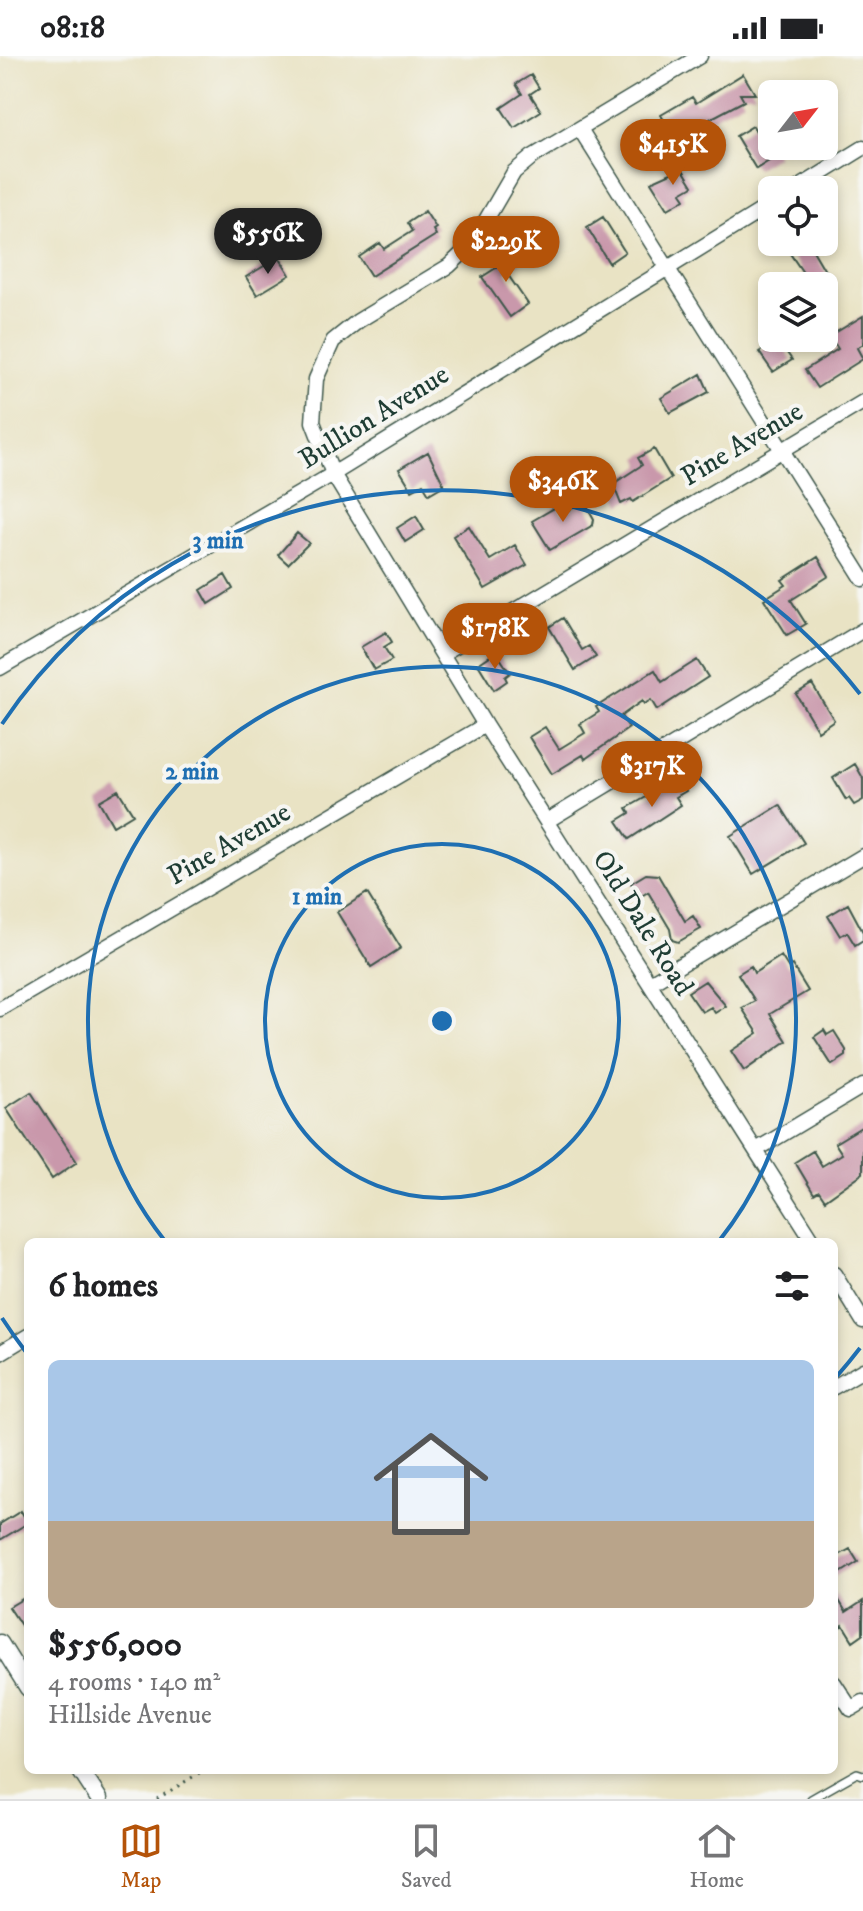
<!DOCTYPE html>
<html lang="en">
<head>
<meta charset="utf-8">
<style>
  :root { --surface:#fff; --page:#f6f6f6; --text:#202124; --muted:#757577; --line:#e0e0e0; --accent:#b45309 }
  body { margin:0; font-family:"IM FELL DW Pica",serif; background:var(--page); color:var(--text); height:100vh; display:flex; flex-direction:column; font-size:30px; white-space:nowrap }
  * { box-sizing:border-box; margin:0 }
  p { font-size:26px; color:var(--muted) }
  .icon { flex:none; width:44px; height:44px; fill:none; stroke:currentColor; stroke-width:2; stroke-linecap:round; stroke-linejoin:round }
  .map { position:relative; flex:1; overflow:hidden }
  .sheet { position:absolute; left:24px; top:1182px; width:814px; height:536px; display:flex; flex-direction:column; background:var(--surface); border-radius:12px; box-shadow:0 4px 12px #0003 }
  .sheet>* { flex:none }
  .needle { width:52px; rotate:59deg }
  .tools { position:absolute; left:758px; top:24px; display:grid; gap:16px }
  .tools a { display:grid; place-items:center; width:80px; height:80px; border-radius:12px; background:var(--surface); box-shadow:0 4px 12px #0003; font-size:40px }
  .price { position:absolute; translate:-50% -68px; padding:0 18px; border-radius:28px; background:var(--accent); color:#fff; font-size:26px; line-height:52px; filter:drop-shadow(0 2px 4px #0008) }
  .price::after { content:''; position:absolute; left:50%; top:48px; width:24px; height:18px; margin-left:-12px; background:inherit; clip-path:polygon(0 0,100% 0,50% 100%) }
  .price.selected { background:#222; color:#fff }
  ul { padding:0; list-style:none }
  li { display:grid; align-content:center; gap:16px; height:424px; padding:0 24px }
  li span { display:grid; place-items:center; height:248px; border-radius:12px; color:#555 }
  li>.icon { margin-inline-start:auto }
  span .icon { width:144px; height:144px; fill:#fffc; stroke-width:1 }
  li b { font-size:34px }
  h2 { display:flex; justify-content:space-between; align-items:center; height:96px; padding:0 24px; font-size:34px }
  .status { display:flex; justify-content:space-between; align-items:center; height:56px; padding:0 40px; background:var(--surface); direction:ltr }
  .status svg { height:22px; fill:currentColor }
  .menu { display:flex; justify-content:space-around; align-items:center; height:112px; border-top:2px solid var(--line); background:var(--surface); font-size:22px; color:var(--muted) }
  .menu a { display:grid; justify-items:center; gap:4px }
  .menu .selected { color:var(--accent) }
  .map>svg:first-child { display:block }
  .building { fill:#c998ab }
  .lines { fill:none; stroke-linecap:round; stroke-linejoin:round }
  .service-casing { stroke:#3d564a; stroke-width:10 }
  .minor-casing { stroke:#3d564a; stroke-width:17 }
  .tertiary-casing { stroke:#3d564a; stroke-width:19 }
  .path { stroke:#3d564a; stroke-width:3; stroke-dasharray:2 6; stroke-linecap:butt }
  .service { stroke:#fff; stroke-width:7 }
  .minor { stroke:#fff; stroke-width:14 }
  .tertiary { stroke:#fff; stroke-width:16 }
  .ring { fill:none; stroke:#1f6fb2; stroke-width:4 }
  .labels { text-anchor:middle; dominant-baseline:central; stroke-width:8; stroke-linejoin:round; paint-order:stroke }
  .street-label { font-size:28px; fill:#1f3d34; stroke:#f6f6f2 }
  .centre { fill:#1f6fb2; stroke:#f6f6f2; stroke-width:4 }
  .ring-label { font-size:24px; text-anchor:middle; font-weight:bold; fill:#1f6fb2; stroke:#f6f6f2; stroke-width:8; stroke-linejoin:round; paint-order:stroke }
</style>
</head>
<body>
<div class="status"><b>08:18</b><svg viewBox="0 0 49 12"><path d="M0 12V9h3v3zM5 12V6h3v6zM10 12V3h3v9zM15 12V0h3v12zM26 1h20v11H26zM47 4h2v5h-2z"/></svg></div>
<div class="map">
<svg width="863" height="1743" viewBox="0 0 863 1743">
  <rect width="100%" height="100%" fill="#f6f6f2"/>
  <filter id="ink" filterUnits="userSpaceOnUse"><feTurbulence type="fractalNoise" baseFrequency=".0125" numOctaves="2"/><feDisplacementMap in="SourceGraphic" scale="16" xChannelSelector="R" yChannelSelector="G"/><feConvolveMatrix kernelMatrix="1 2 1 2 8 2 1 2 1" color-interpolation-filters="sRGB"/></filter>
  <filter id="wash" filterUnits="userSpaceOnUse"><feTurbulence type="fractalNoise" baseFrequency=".006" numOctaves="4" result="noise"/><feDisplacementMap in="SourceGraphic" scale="32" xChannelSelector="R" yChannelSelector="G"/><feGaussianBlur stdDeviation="1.8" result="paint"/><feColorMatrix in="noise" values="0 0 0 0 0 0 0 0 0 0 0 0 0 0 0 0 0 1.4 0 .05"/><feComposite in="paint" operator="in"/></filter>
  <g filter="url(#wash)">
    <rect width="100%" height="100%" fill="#e9e3c4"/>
    <g id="blocks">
      <path class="building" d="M 743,18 L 755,38 L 740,38 L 744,45 L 674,82 L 661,59 L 692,41 L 696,47 Z
        M 531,19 L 539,32 L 530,38 L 541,55 L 514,72 L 501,52 L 522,38 L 516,28 Z
        M 753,70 L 761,84 L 772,77 L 772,92 L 777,100 L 756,113 L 736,80 Z
        M 682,112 L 693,130 L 681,137 L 685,143 L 668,153 L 651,126 Z
        M 425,155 L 436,172 L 433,174 L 436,179 L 371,220 L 359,201 L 380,187 L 384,193 L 412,175 L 407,167 Z
        M 603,161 L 625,196 L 609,207 L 587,171 Z
        M 808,186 L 828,220 L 812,230 L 789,196 Z
        M 510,192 L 520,206 L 506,216 L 528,248 L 510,261 L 482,221 L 499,210 L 494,202 Z
        M 279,201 L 290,219 L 257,239 L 246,221 Z
        M 863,260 L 863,288 L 857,292 L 863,303 L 817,332 L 805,314 L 838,293 L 830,280 Z
        M 778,284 L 792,304 L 773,316 L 759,296 Z
        M 701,318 L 709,336 L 670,357 L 661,342 Z
        M 654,393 L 671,422 L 633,446 L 631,443 L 621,448 L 613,428 L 642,409 L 638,402 Z
        M 428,396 L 444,429 L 429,438 L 423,428 L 412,434 L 399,413 Z
        M 584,445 L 594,463 L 593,469 L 550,494 L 532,465 L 558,450 L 562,458 Z
        M 416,460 L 424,474 L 405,486 L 397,472 Z
        M 469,470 L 490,504 L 515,489 L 527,509 L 485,533 L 453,480 Z
        M 297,477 L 309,487 L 288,508 L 278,499 Z
        M 818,501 L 829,520 L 791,544 L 806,568 L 787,579 L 764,543 L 786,529 L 782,524 Z
        M 225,519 L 233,533 L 209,548 L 201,534 Z
        M 563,562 L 582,594 L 589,590 L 596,601 L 575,614 L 549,571 Z
        M 386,576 L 392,586 L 384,591 L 392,604 L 374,614 L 361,591 Z
        M 496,596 L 510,617 L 505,621 L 507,625 L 494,634 L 478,608 Z
        M 697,604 L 708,621 L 657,654 L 651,644 L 644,648 L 642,645 L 621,660 L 629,672 L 585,703 L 583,699 L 552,718 L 529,681 L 545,671 L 559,693 L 585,677 L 580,668 L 599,656 L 596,651 L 655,614 L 662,626 Z
        M 812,628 L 834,664 L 818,675 L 796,638 Z
        M 855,708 L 863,722 L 863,744 L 854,749 L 849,742 L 846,744 L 833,722 Z
        M 678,723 L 686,735 L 676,741 L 681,749 L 629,783 L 617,765 L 630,757 L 627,752 Z
        M 118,734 L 133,758 L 113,770 L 99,745 Z
        M 780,749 L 804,787 L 753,818 L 730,780 Z
        M 646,818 L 658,819 L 685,865 L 693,860 L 701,873 L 678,886 L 672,884 L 670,873 L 648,836 L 640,841 L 631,827 Z
        M 367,837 L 401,892 L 371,911 L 337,856 Z
        M 848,848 L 863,876 L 863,884 L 855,889 L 847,876 L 840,880 L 828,860 Z
        M 781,900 L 788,911 L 792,909 L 808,935 L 770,958 L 787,985 L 744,1015 L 731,995 L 758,977 L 742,952 L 755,945 L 738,918 L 751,910 L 754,917 Z
        M 705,925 L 726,950 L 715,957 L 711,951 L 702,956 L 688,936 Z
        M 824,974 L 827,979 L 834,975 L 846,994 L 846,1000 L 832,1009 L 814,981 Z
        M 31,1036 L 77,1106 L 52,1123 L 6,1052 Z
        M 863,1070 L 863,1117 L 825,1144 L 819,1135 L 814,1138 L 795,1106 L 813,1095 L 822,1110 L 842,1098 L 835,1087 Z
        M 21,1455 L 28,1467 L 0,1484 L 0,1468 Z
        M 850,1493 L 858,1506 L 834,1521 L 834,1502 Z
        M 834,1536 L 846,1556 L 863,1545 L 863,1578 L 853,1585 L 843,1569 L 834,1575 Z
        M 24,1542 L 28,1548 L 28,1580 L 9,1551 Z"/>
    </g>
  </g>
  <g filter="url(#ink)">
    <use href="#blocks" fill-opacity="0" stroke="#3d564a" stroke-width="2"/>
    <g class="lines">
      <g class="service-casing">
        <path id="service" d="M 811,1743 L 857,1717 L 863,1719"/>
      </g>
      <g class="minor-casing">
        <path id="minor" d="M 700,0 L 532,101 L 514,116 L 472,188 L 449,210 L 358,265 L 333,285 L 316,323 L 313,366 L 333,418 L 485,669 L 814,1186
          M 580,73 L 863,523
          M 795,134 L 863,92
          M 442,598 L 863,346
          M 0,612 L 333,418 L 772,148
          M 547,765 L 863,574
          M 650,927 L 863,800
          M 0,953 L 485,669
          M 756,1094 L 863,1030
          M 834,1218 L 863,1265
          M 0,1297 L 28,1280
          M 834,1331 L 863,1314
          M 834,1627 L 851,1653 L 863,1646"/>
      </g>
      <g class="tertiary-casing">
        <path id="tertiary" d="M 0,1587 L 28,1632
          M 80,1714 L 99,1743"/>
      </g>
      <path class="path" d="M 157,1743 L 204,1714"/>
      <use href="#service" class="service"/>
      <use href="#minor" class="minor"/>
      <use href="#tertiary" class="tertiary"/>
    </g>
  </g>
  <g class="ring">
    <circle cx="442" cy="965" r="177"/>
    <path d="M165 1185A354 354 0 1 1 719 1185"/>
    <path d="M860 1292A531 531 0 0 1 837 1320M26 1296A531 531 0 0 1 2 1262M2 668A531 531 0 0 1 860 638"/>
  </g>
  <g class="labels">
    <g class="street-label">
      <text transform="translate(374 361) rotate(-32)">Bullion Avenue</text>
      <text transform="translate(742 388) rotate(-31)">Pine Avenue</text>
      <text transform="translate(229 788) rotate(-30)">Pine Avenue</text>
      <text transform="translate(643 867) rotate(58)">Old Dale Road</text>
    </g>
  </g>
  <circle cx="442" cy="965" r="12" class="centre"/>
  <g class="ring-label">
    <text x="218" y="492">3 min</text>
    <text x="192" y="723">2 min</text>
    <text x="317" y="848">1 min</text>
  </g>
</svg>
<div class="tools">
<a><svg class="needle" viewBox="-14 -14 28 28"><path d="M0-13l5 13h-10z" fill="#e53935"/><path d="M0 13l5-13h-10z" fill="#757577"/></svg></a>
<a><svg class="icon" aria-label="locate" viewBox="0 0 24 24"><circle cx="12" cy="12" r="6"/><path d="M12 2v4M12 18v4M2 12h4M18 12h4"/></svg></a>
<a><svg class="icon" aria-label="layers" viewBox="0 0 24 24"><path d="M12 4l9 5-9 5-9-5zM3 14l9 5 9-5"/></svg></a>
</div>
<b class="price" style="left:673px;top:131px">$415K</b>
<b class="price selected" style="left:268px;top:220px">$556K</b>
<b class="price" style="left:506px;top:228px">$229K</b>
<b class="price" style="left:563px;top:468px">$346K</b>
<b class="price" style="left:495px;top:615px">$178K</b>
<b class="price" style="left:652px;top:753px">$317K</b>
<section class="sheet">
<h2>6 homes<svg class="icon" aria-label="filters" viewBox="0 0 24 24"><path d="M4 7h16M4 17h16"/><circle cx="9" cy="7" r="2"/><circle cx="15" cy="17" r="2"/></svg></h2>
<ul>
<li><span style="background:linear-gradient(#a9c7e8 65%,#b9a48a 0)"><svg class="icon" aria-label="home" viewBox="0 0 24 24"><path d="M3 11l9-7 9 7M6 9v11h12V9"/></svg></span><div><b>$556,000</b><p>4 rooms · 140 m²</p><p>Hillside Avenue</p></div></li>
</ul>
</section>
</div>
<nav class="menu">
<a class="selected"><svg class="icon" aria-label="map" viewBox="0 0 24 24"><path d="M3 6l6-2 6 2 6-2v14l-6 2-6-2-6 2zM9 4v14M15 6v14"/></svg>Map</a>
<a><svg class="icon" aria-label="saved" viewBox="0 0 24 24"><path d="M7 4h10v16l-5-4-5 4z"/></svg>Saved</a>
<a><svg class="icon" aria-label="home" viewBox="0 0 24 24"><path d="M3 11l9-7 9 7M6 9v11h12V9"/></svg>Home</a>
</nav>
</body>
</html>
